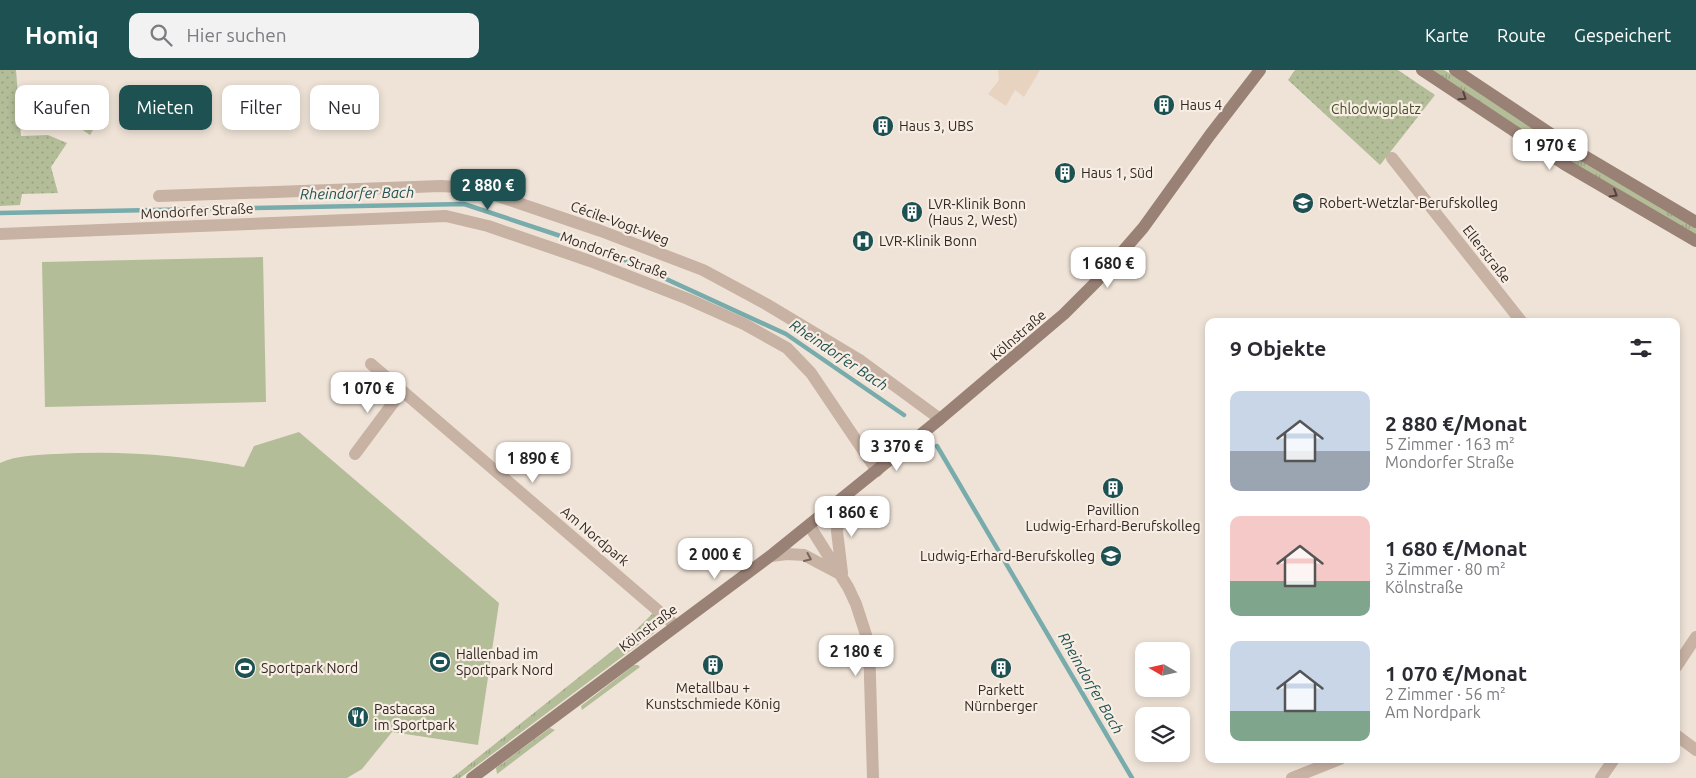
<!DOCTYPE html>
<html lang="de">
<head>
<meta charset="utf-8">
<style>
  :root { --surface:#fff; --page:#f2f2f3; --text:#2b2b33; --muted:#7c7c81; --accent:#1d5152 }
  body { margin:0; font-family:Ubuntu,sans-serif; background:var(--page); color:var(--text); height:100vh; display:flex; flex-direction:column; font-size:19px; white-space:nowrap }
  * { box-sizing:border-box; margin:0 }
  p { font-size:16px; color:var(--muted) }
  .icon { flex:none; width:28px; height:28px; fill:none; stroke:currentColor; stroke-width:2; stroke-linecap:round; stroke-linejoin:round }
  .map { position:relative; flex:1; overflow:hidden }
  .sheet { position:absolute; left:1205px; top:248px; width:475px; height:445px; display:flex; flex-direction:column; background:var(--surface); border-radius:10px; box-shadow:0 2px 8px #0003 }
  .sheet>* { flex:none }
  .banner { position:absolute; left:15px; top:15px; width:475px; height:45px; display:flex; gap:10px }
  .needle { width:32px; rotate:279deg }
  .buttons { position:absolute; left:1135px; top:572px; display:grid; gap:10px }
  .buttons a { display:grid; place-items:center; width:55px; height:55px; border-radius:10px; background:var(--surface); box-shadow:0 2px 8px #0003; font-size:25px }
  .price { position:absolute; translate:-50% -42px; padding:0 11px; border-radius:10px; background:#fff; color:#222; font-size:16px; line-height:32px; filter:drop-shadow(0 1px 2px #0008) }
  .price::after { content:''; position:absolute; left:50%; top:30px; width:15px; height:11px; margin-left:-8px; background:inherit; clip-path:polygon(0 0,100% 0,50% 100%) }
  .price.active { background:var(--accent); color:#fff }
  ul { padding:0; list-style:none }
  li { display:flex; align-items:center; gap:15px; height:125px; padding:0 25px }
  li span { display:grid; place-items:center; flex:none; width:140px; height:100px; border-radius:10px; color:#555 }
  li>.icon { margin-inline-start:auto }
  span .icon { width:60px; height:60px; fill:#fffc; stroke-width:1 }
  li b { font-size:21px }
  h2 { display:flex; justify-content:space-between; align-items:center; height:60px; padding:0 25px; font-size:21px }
  .chip { padding:0 18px; border-radius:10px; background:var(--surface); box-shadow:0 2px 8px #0003; font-size:18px; line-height:45px }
  .chip.active { background:var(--accent); color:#fff }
  header { display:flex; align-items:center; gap:30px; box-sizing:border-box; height:70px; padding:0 25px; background:var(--accent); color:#fff }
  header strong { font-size:24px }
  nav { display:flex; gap:28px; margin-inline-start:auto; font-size:18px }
  .search { width:350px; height:45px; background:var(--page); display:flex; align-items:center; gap:12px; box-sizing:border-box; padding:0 18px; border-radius:10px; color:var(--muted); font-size:19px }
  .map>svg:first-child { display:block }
  .grass { fill:url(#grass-tufts) }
  .park { fill:url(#park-dots) }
  .pitch { fill:#b3bd98 }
  .plaza { fill:#e7d3bf }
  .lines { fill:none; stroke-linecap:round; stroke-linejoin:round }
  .stream { stroke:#78abab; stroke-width:4.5 }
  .minor { stroke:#c7b2a4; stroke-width:12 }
  .tertiary { stroke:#c7b2a4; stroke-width:12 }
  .secondary { stroke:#9a8176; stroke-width:12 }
  .oneway { stroke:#51433d }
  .oneway2 { stroke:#75675e }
  .labels { text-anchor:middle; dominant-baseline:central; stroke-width:4.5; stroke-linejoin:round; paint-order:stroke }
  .poi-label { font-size:14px; fill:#322925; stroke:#f8ede3; text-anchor:start }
  .park-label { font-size:14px; fill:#444f2a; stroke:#f8ede3 }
  .street-label { font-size:14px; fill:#322925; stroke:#f8ede3 }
  .water-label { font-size:15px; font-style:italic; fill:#1d5152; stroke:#f8ede3 }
</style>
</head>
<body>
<header>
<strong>Homiq</strong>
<div class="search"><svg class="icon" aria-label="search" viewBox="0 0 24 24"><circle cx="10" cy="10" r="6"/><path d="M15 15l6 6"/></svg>Hier suchen</div>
<nav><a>Karte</a><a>Route</a><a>Gespeichert</a></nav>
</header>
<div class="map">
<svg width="1696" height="708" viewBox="0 0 1696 708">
  <defs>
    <pattern id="grass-tufts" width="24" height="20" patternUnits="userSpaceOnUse" patternTransform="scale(1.25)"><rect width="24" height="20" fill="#b3bd98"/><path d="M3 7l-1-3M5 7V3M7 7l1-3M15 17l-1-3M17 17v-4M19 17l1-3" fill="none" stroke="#9aa283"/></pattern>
    <pattern id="park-dots" width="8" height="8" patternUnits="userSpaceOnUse" patternTransform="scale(1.25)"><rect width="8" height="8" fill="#b3bd98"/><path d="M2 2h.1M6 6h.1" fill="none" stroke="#9aa283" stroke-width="1.8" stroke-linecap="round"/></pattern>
  </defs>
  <rect width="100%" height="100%" fill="#efe3d7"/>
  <path class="grass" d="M 1432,0 L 1444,0 L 1459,9 L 1696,156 L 1696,166 C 1605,116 1518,59 1432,0 Z
    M 653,543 C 661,550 661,556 654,563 L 460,708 L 452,708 L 627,569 Z
    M 634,595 L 638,595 L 640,597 L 582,640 L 581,636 Z
    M 550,658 L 555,660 L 497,704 L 496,698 Z"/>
  <path class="park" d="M 0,0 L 16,0 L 21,66 L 48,65 L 67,73 L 51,97 L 58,123 L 22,124 L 20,135 L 0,136 Z
    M 1295,0 L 1398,0 L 1435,25 L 1380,95 L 1288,10 Z"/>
  <path class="pitch" d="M 77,29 L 102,45 L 90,65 L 65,48 Z
    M 263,187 L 266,332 L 45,337 L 42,192 Z
    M 299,362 L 499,533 L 478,675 L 392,662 L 362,699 L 347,708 L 0,708 L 0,393 C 18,385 37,385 56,384 C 119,380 182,385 244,397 L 254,376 Z"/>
  <path class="plaza" d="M 998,0 L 1040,0 L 1024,27 L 1015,20 L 1006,36 L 988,24 L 999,10 Z"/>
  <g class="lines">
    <path class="stream" d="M 0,143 L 464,134 L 603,180 L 786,264 L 904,345
      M 937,376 L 1132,708"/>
    <path class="minor" d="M 1392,88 L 1521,251
      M 159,126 L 441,116 L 474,118 L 601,161 L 703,200 L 766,234 L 861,291 L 940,349
      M 0,164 L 446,146 L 488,156 L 590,191 L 688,229 L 744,254 L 787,278 L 811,303 L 877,401
      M 371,294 L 676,556
      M 355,384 L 402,321
      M 1676,597 L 1696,567
      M 1676,665 L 1696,680
      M 1292,708 L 1340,689
      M 1601,708 L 1614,689"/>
    <path class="tertiary" d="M 841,430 L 837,461 L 842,503
      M 809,455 L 848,517 L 856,534 L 869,574 L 873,708
      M 771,486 L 787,484 L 804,485 L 840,504"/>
    <path class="secondary" d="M 1422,0 L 1564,94 L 1696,171
      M 1455,0 L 1581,84 L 1696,152
      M 472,708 L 773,484 L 940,349 L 1064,244 L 1096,212 L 1143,158 L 1210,65 L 1260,0"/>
  </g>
  <defs><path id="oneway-chevron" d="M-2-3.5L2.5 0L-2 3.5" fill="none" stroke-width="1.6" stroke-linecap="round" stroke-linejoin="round" transform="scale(1.25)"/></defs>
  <g class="oneway">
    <use href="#oneway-chevron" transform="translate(1463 27) rotate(33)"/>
    <use href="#oneway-chevron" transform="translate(1614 124) rotate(31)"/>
  </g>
  <use class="oneway2" href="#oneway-chevron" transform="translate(808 488) rotate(24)"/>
  <defs>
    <g id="building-disc" transform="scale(1.125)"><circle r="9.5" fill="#1d5152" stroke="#f8ede3"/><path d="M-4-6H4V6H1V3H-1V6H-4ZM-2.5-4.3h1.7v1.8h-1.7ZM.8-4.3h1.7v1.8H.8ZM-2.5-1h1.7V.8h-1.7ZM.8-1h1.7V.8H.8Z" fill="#fff"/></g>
    <g id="school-disc" transform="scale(1.125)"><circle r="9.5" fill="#1d5152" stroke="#f8ede3"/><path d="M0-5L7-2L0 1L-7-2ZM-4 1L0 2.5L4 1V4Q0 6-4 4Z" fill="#fff"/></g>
    <g id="hospital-disc" transform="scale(1.125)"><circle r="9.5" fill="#1d5152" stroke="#f8ede3"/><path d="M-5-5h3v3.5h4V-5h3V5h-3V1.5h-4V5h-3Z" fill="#fff"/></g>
    <g id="stadium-disc" transform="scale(1.125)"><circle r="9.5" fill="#1d5152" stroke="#f8ede3"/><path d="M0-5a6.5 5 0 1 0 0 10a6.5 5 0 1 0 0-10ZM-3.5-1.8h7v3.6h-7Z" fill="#fff"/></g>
    <g id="restaurant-disc" transform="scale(1.125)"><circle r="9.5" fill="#1d5152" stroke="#f8ede3"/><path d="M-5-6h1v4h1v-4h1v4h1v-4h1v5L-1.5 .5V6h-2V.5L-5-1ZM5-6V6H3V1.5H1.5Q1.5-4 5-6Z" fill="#fff"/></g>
  </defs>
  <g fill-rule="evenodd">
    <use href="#building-disc" x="1164" y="35"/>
    <use href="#building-disc" x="883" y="56"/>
    <use href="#building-disc" x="1065" y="103"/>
    <use href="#school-disc" x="1303" y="133"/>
    <use href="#building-disc" x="912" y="142"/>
    <use href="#hospital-disc" x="863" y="171"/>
    <use href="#building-disc" x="1113" y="418"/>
    <use href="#school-disc" x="1111" y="486"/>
    <use href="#stadium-disc" x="440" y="592"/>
    <use href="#building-disc" x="713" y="595"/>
    <use href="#stadium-disc" x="245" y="598"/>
    <use href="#building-disc" x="1001" y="598"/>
    <use href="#restaurant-disc" x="358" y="647"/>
  </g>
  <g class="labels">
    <g class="poi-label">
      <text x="1180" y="35">Haus 4</text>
      <text x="899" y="56">Haus 3, UBS</text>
      <text x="1081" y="103">Haus 1, Süd</text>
      <text x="1319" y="133">Robert-Wetzlar-Berufskolleg</text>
      <text x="928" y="134">LVR-Klinik Bonn<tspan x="928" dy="16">(Haus 2, West)</tspan></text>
      <text x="879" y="171">LVR-Klinik Bonn</text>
      <text x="1113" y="440" text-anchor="middle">Pavillion<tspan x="1113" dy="16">Ludwig-Erhard-Berufskolleg</tspan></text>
      <text x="1095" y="486" text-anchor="end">Ludwig-Erhard-Berufskolleg</text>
      <text x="456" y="584">Hallenbad im<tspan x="456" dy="16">Sportpark Nord</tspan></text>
      <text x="261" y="598">Sportpark Nord</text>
      <text x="713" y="618" text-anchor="middle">Metallbau +<tspan x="713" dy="16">Kunstschmiede König</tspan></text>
      <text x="1001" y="620" text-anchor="middle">Parkett<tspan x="1001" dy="16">Nürnberger</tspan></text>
      <text x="374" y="639">Pastacasa<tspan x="374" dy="16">im Sportpark</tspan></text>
    </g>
    <g class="park-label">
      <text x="1376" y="39">Chlodwigplatz</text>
    </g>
    <g class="street-label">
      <text transform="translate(197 141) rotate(-3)">Mondorfer Straße</text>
      <text transform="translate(620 153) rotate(20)">Cécile-Vogt-Weg</text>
      <text transform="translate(1487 184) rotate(52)">Ellerstraße</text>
      <text transform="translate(614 185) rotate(20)">Mondorfer Straße</text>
      <text transform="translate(1018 265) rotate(-41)">Kölnstraße</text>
      <text transform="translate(595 466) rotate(40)">Am Nordpark</text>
      <text transform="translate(648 558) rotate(-37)">Kölnstraße</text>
    </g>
    <g class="water-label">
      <text transform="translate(357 123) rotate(-1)">Rheindorfer Bach</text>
      <text transform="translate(839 285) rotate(34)">Rheindorfer Bach</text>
      <text transform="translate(1091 613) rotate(60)">Rheindorfer Bach</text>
    </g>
  </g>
</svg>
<div class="buttons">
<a><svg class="needle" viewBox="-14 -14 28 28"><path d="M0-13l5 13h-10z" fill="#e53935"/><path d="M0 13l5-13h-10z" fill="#7c7c81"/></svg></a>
<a><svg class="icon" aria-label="layers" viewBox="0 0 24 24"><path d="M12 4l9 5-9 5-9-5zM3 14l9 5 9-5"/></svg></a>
</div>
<b class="price" style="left:1550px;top:101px">1 970 €</b>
<b class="price active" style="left:488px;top:141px">2 880 €</b>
<b class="price" style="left:1108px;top:219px">1 680 €</b>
<b class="price" style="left:368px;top:344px">1 070 €</b>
<b class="price" style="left:897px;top:402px">3 370 €</b>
<b class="price" style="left:533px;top:414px">1 890 €</b>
<b class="price" style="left:852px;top:468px">1 860 €</b>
<b class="price" style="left:715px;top:510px">2 000 €</b>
<b class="price" style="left:856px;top:607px">2 180 €</b>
<div class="banner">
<a class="chip">Kaufen</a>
<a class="chip active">Mieten</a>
<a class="chip">Filter</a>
<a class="chip">Neu</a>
</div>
<section class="sheet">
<h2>9 Objekte<svg class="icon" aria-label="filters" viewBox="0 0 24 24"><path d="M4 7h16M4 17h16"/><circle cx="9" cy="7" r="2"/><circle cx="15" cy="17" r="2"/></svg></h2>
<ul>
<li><span style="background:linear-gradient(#c9d6e8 60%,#9aa5b1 0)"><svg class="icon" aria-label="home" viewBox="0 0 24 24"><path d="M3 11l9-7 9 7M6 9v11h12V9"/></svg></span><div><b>2 880 €/Monat</b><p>5 Zimmer · 163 m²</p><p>Mondorfer Straße</p></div></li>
<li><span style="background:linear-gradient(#f6c9c9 65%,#7fa58c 0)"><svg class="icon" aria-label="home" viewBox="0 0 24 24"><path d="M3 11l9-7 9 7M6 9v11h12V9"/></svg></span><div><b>1 680 €/Monat</b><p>3 Zimmer · 80 m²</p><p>Kölnstraße</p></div></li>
<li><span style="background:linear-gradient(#c9d6e8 70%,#7fa58c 0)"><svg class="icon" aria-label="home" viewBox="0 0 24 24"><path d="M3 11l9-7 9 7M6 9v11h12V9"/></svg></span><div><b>1 070 €/Monat</b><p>2 Zimmer · 56 m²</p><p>Am Nordpark</p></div></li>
</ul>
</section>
</div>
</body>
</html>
